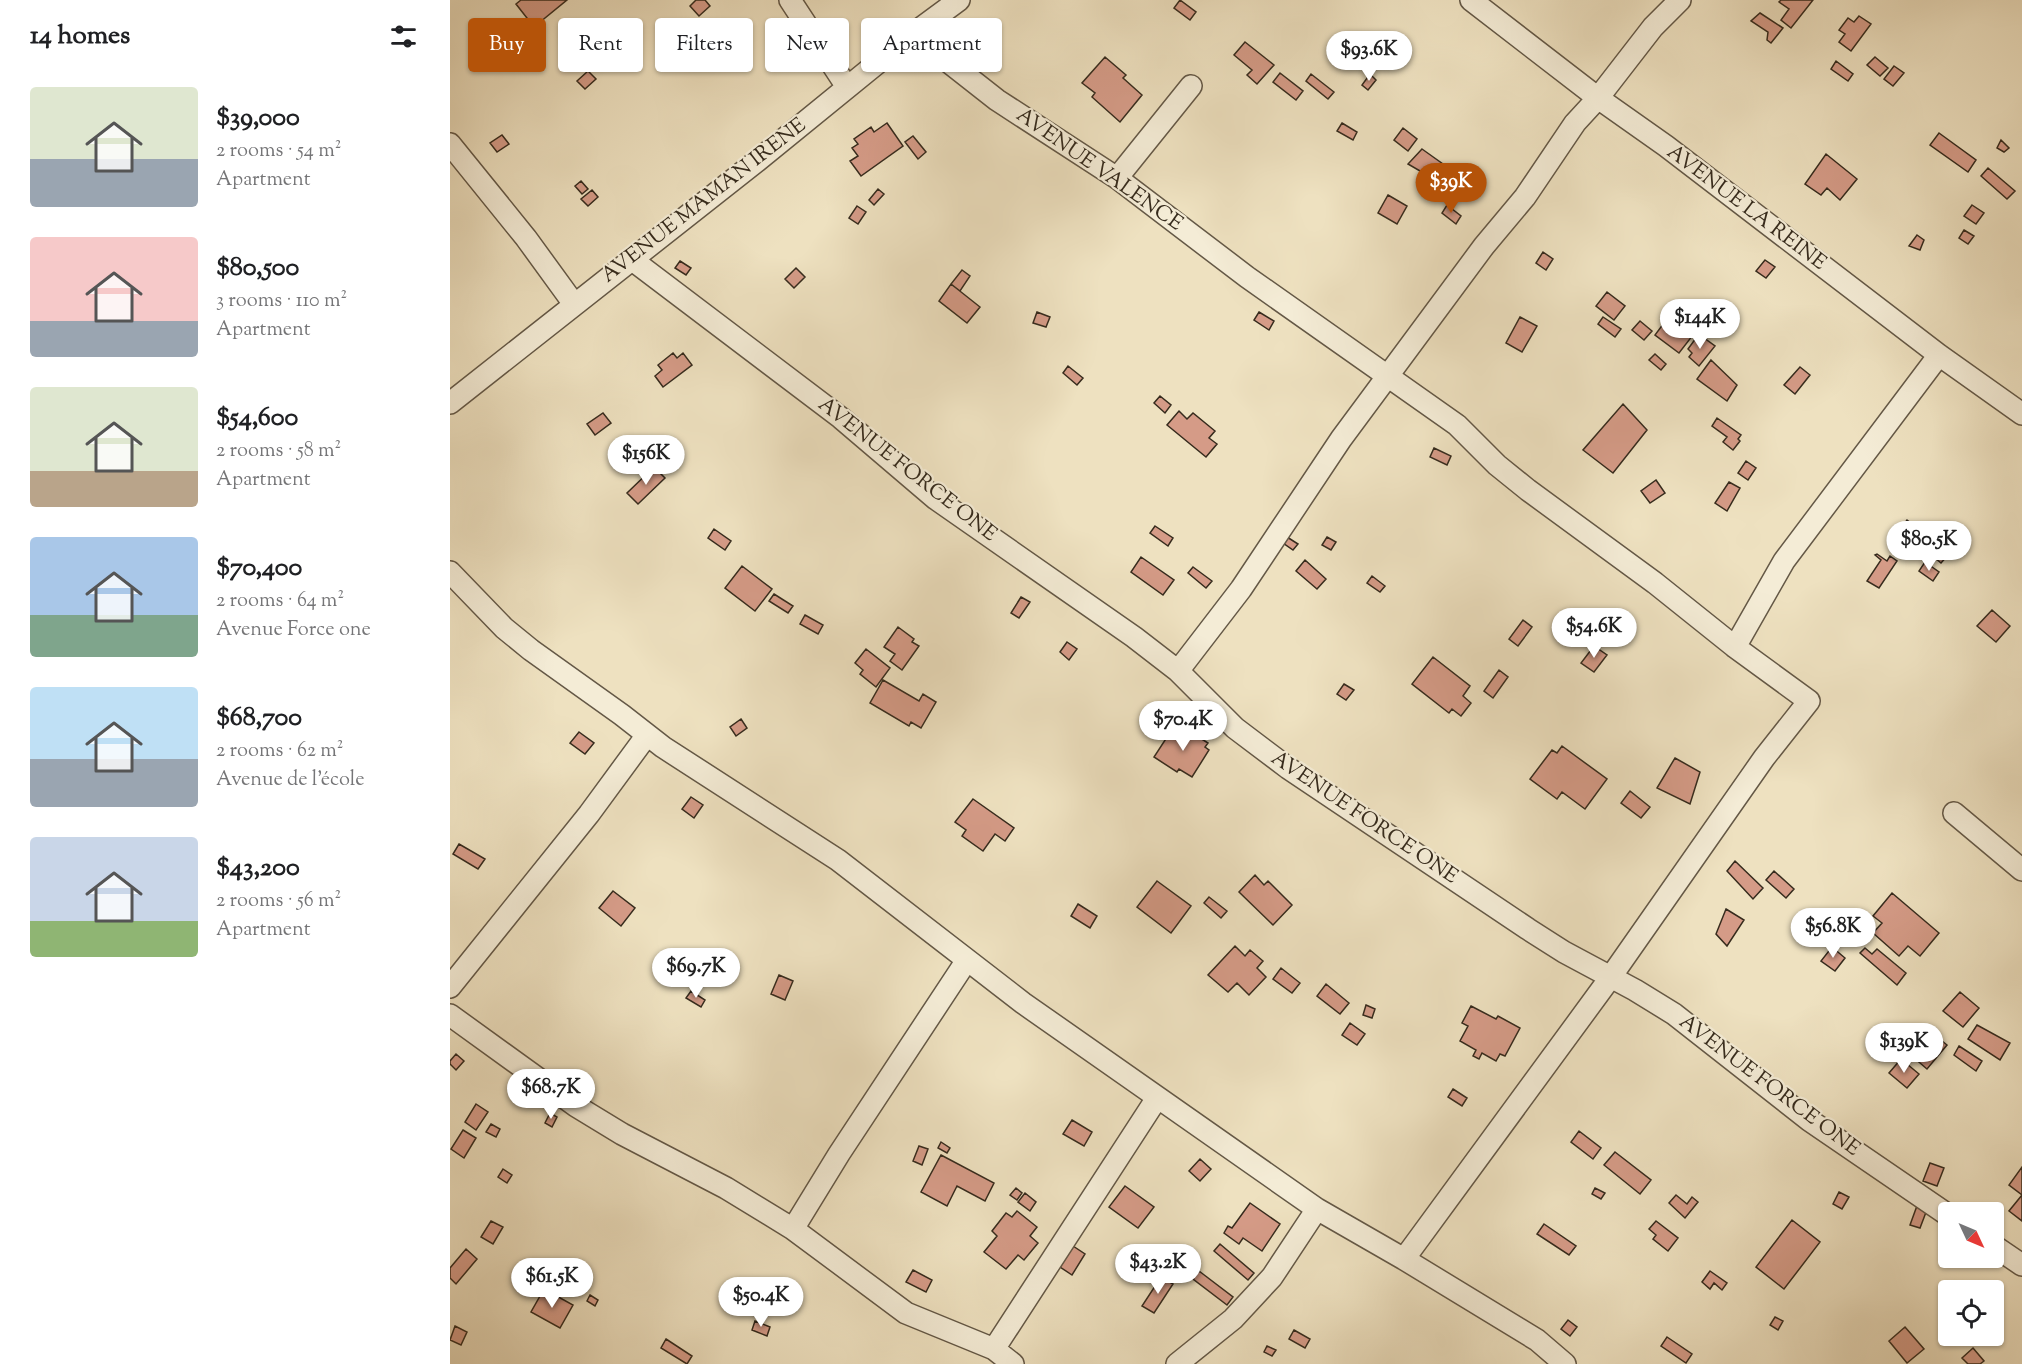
<!DOCTYPE html>
<html lang="en">
<head>
<meta charset="utf-8">
<style>
  :root { --surface:#fff; --page:#f2f2f2; --text:#202124; --muted:#757577; --accent:#b45309 }
  body { margin:0; font-family:"Sorts Mill Goudy",serif; background:var(--page); color:var(--text); height:100vh; display:flex; flex-direction:column; font-size:22px; white-space:nowrap }
  * { box-sizing:border-box; margin:0 }
  p { font-size:20px; color:var(--muted) }
  .icon { flex:none; width:33px; height:33px; fill:none; stroke:currentColor; stroke-width:2; stroke-linecap:round; stroke-linejoin:round }
  .map { position:relative; flex:1; overflow:hidden }
  .drawer { display:flex; flex-direction:column; background:var(--surface); width:450px }
  .drawer>* { flex:none }
  .guide { position:absolute; left:18px; top:18px; width:570px; height:54px; display:flex; gap:12px }
  .needle { width:39px; rotate:134deg }
  .fabs { position:absolute; left:1488px; top:1202px; display:grid; gap:12px }
  .fabs a { display:grid; place-items:center; width:66px; height:66px; border-radius:6px; background:var(--surface); box-shadow:0 2px 4px #0004; font-size:30px }
  .price { position:absolute; translate:-50% -51px; padding:0 14px; border-radius:21px; background:#fff; color:#222; font-size:20px; line-height:39px; filter:drop-shadow(0 2px 3px #0008) }
  .price::after { content:''; position:absolute; left:50%; top:36px; width:18px; height:14px; margin-left:-9px; background:inherit; clip-path:polygon(0 0,100% 0,50% 100%) }
  .price.current { background:var(--accent); color:#fff }
  ul { padding:0; list-style:none }
  li { display:flex; align-items:center; gap:18px; height:150px; padding:0 30px }
  li span { display:grid; place-items:center; flex:none; width:168px; height:120px; border-radius:6px; color:#555 }
  li>.icon { margin-inline-start:auto }
  span .icon { width:72px; height:72px; fill:#fffc; stroke-width:1 }
  li b { font-size:26px }
  h2 { display:flex; justify-content:space-between; align-items:center; height:72px; padding:0 30px; font-size:26px }
  .pill { padding:0 21px; border-radius:6px; background:var(--surface); box-shadow:0 2px 4px #0004; font-size:21px; line-height:54px }
  .pill.current { background:var(--accent); color:#fff }
  main { display:flex; flex:1; min-height:0 }
  .map>svg:first-child { display:block }
  .building { fill:#d59b87; stroke:#362b1d; stroke-width:1.5 }
  .lines { fill:none; stroke-linecap:round; stroke-linejoin:round }
  .minor-casing { stroke:#645846; stroke-width:24 }
  .minor { stroke:#f4ecd6; stroke-width:21 }
  .labels { text-anchor:middle; dominant-baseline:central; stroke-width:4.5; stroke-linejoin:round; paint-order:stroke }
  .street-label { font-size:21px; fill:#362b1d; stroke:#f4ecd6 }
</style>
</head>
<body>
<main>
<section class="drawer">
<h2>14 homes<svg class="icon" aria-label="filters" viewBox="0 0 24 24"><path d="M4 7h16M4 17h16"/><circle cx="9" cy="7" r="2"/><circle cx="15" cy="17" r="2"/></svg></h2>
<ul>
<li><span style="background:linear-gradient(#dfe7d0 60%,#9aa5b1 0)"><svg class="icon" aria-label="home" viewBox="0 0 24 24"><path d="M3 11l9-7 9 7M6 9v11h12V9"/></svg></span><div><b>$39,000</b><p>2 rooms · 54 m²</p><p>Apartment</p></div></li>
<li><span style="background:linear-gradient(#f6c9c9 70%,#9aa5b1 0)"><svg class="icon" aria-label="home" viewBox="0 0 24 24"><path d="M3 11l9-7 9 7M6 9v11h12V9"/></svg></span><div><b>$80,500</b><p>3 rooms · 110 m²</p><p>Apartment</p></div></li>
<li><span style="background:linear-gradient(#dfe7d0 70%,#b9a48a 0)"><svg class="icon" aria-label="home" viewBox="0 0 24 24"><path d="M3 11l9-7 9 7M6 9v11h12V9"/></svg></span><div><b>$54,600</b><p>2 rooms · 58 m²</p><p>Apartment</p></div></li>
<li><span style="background:linear-gradient(#a9c7e8 65%,#7fa58c 0)"><svg class="icon" aria-label="home" viewBox="0 0 24 24"><path d="M3 11l9-7 9 7M6 9v11h12V9"/></svg></span><div><b>$70,400</b><p>2 rooms · 64 m²</p><p>Avenue Force one</p></div></li>
<li><span style="background:linear-gradient(#bfe0f5 60%,#9aa5b1 0)"><svg class="icon" aria-label="home" viewBox="0 0 24 24"><path d="M3 11l9-7 9 7M6 9v11h12V9"/></svg></span><div><b>$68,700</b><p>2 rooms · 62 m²</p><p>Avenue de l'école</p></div></li>
<li><span style="background:linear-gradient(#c9d6e8 70%,#8fb573 0)"><svg class="icon" aria-label="home" viewBox="0 0 24 24"><path d="M3 11l9-7 9 7M6 9v11h12V9"/></svg></span><div><b>$43,200</b><p>2 rooms · 56 m²</p><p>Apartment</p></div></li>
</ul>
</section>
<div class="map">
<svg width="1572" height="1364" viewBox="0 0 1572 1364">
  <rect width="100%" height="100%" fill="#eee1c0"/>
  <filter id="stains"><feTurbulence type="fractalNoise" baseFrequency=".00333" numOctaves="4"/><feColorMatrix values="0 0 0 0 .2 0 0 0 0 .09 0 0 0 0 .02 0 0 0 .5 -.17"/></filter>
  <radialGradient id="worn" r=".72"><stop offset=".6" stop-color="#630" stop-opacity="0"/><stop offset="1" stop-color="#630" stop-opacity=".3"/></radialGradient>
  <path class="building" d="M 71,0 L 117,0 L 84,27 L 66,4 Z
    M 246,0 L 255,0 L 260,6 L 249,16 L 240,6 Z
    M 730,0 L 746,12 L 740,20 L 724,8 Z
    M 1331,0 L 1363,0 L 1341,28 L 1331,20 L 1339,9 L 1329,2 Z
    M 1310,13 L 1333,28 L 1321,43 L 1317,40 L 1318,32 L 1301,21 Z
    M 1409,16 L 1421,24 L 1401,51 L 1389,42 L 1395,34 L 1389,30 L 1398,18 L 1404,22 Z
    M 532,35 L 546,45 L 540,53 L 526,42 Z
    M 795,42 L 824,65 L 807,84 L 797,75 L 802,70 L 784,55 Z
    M 655,57 L 676,75 L 673,78 L 692,95 L 670,122 L 642,97 L 645,93 L 632,83 Z
    M 1425,57 L 1438,68 L 1430,76 L 1417,65 Z
    M 1386,61 L 1403,74 L 1398,81 L 1381,69 Z
    M 1444,66 L 1454,73 L 1443,86 L 1434,79 Z
    M 138,71 L 146,79 L 135,89 L 127,81 Z
    M 830,73 L 853,91 L 846,100 L 823,82 Z
    M 861,74 L 884,92 L 878,99 L 856,81 Z
    M 920,74 L 926,80 L 918,90 L 912,85 Z
    M 437,123 L 453,146 L 411,176 L 400,161 L 408,156 L 402,148 L 408,144 L 404,139 L 421,127 L 424,132 Z
    M 892,123 L 907,132 L 903,140 L 887,131 Z
    M 953,128 L 967,139 L 958,151 L 944,140 Z
    M 1489,133 L 1526,160 L 1518,172 L 1480,145 Z
    M 52,135 L 59,144 L 47,152 L 40,143 Z
    M 463,136 L 476,152 L 468,159 L 455,142 Z
    M 1551,140 L 1559,148 L 1554,152 L 1547,148 Z
    M 972,149 L 1000,169 L 994,185 L 958,164 Z
    M 1376,154 L 1407,179 L 1390,200 L 1377,188 L 1371,195 L 1355,184 Z
    M 1538,168 L 1565,191 L 1557,199 L 1531,176 Z
    M 131,181 L 138,189 L 132,194 L 125,186 Z
    M 428,189 L 434,194 L 424,205 L 419,200 Z
    M 142,190 L 148,197 L 138,206 L 131,199 Z
    M 938,195 L 957,206 L 947,224 L 928,213 Z
    M 997,205 L 1011,216 L 1006,224 L 992,213 Z
    M 1522,205 L 1534,213 L 1526,224 L 1514,216 Z
    M 407,206 L 416,212 L 408,224 L 399,218 Z
    M 1514,230 L 1524,236 L 1518,244 L 1509,238 Z
    M 1467,235 L 1474,240 L 1470,250 L 1459,246 Z
    M 1093,252 L 1103,259 L 1096,270 L 1086,263 Z
    M 1315,260 L 1325,267 L 1316,278 L 1306,271 Z
    M 230,261 L 241,268 L 236,275 L 225,268 Z
    M 346,268 L 355,277 L 344,288 L 335,279 Z
    M 512,270 L 520,276 L 510,291 L 501,284 Z
    M 501,284 L 530,307 L 517,323 L 489,301 Z
    M 1157,292 L 1175,306 L 1164,320 L 1146,306 Z
    M 587,312 L 600,317 L 596,327 L 583,323 Z
    M 809,312 L 824,321 L 819,330 L 804,320 Z
    M 1222,312 L 1235,322 L 1231,326 L 1243,335 L 1229,353 L 1205,335 Z
    M 1070,317 L 1087,326 L 1072,352 L 1056,343 Z
    M 1153,317 L 1171,329 L 1165,337 L 1148,324 Z
    M 1190,321 L 1202,331 L 1194,340 L 1182,330 Z
    M 1246,338 L 1251,341 L 1254,338 L 1265,346 L 1249,366 L 1239,357 L 1242,353 L 1238,349 Z
    M 223,353 L 227,358 L 233,353 L 242,365 L 213,387 L 205,376 L 212,370 L 208,365 Z
    M 1205,354 L 1216,364 L 1211,370 L 1199,360 Z
    M 1261,360 L 1287,385 L 1277,401 L 1247,379 Z
    M 618,366 L 633,378 L 627,385 L 613,373 Z
    M 1350,367 L 1360,375 L 1345,394 L 1334,385 Z
    M 710,396 L 721,405 L 715,413 L 704,403 Z
    M 1173,404 L 1197,430 L 1163,473 L 1133,450 Z
    M 729,411 L 737,419 L 743,413 L 765,431 L 759,438 L 767,444 L 756,457 L 717,425 Z
    M 153,413 L 161,423 L 145,435 L 137,424 Z
    M 1267,418 L 1291,435 L 1288,439 L 1290,441 L 1283,450 L 1273,442 L 1277,437 L 1262,426 Z
    M 984,448 L 1001,456 L 997,465 L 980,457 Z
    M 1296,461 L 1306,468 L 1298,480 L 1288,473 Z
    M 204,467 L 215,478 L 188,504 L 177,493 Z
    M 1206,480 L 1215,493 L 1200,503 L 1191,491 Z
    M 1279,482 L 1290,488 L 1277,511 L 1265,503 Z
    M 1457,520 L 1466,527 L 1464,529 L 1471,535 L 1464,544 L 1448,532 Z
    M 705,526 L 723,538 L 718,546 L 700,533 Z
    M 264,529 L 281,541 L 275,550 L 258,538 Z
    M 837,537 L 848,544 L 843,550 L 833,543 Z
    M 877,537 L 886,542 L 881,550 L 872,545 Z
    M 1479,539 L 1498,555 L 1491,563 L 1472,547 Z
    M 1427,554 L 1437,561 L 1440,556 L 1447,561 L 1429,588 L 1417,581 L 1431,560 L 1425,555 Z
    M 691,557 L 724,580 L 713,595 L 681,572 Z
    M 855,560 L 876,579 L 867,589 L 846,571 Z
    M 1475,562 L 1489,572 L 1483,581 L 1469,571 Z
    M 292,566 L 322,589 L 305,611 L 275,588 Z
    M 743,567 L 762,581 L 756,588 L 738,573 Z
    M 922,576 L 935,586 L 930,592 L 917,583 Z
    M 324,594 L 343,606 L 338,613 L 319,601 Z
    M 571,597 L 580,602 L 569,618 L 561,613 Z
    M 1542,610 L 1560,626 L 1546,642 L 1527,626 Z
    M 355,615 L 373,625 L 368,634 L 350,624 Z
    M 1073,620 L 1082,627 L 1068,646 L 1059,639 Z
    M 448,627 L 464,639 L 462,642 L 469,646 L 452,670 L 440,661 L 445,654 L 434,647 Z
    M 617,642 L 627,649 L 619,660 L 610,652 Z
    M 1144,646 L 1157,655 L 1144,672 L 1131,663 Z
    M 416,649 L 440,668 L 426,687 L 410,674 L 413,670 L 405,663 Z
    M 983,657 L 1020,686 L 1013,696 L 1021,703 L 1011,716 L 1002,709 L 999,713 L 962,684 Z
    M 1049,670 L 1058,677 L 1043,698 L 1034,691 Z
    M 433,680 L 469,701 L 473,694 L 486,702 L 471,728 L 461,722 L 459,726 L 420,703 Z
    M 894,684 L 904,690 L 896,700 L 887,694 Z
    M 291,719 L 297,728 L 286,736 L 280,727 Z
    M 733,727 L 758,743 L 755,747 L 759,750 L 742,777 L 729,769 L 727,772 L 704,757 L 719,734 L 726,738 Z
    M 129,732 L 144,743 L 135,754 L 120,743 Z
    M 1112,746 L 1157,779 L 1135,809 L 1112,792 L 1107,799 L 1080,779 L 1102,750 L 1107,753 Z
    M 1225,758 L 1250,772 L 1240,804 L 1207,788 Z
    M 1180,791 L 1200,807 L 1191,818 L 1171,803 Z
    M 241,797 L 253,805 L 244,818 L 232,809 Z
    M 523,799 L 564,828 L 555,841 L 545,834 L 533,851 L 512,836 L 516,830 L 505,822 Z
    M 9,844 L 35,859 L 28,869 L 3,854 Z
    M 1285,861 L 1313,888 L 1303,899 L 1277,871 Z
    M 1324,871 L 1344,889 L 1336,898 L 1316,880 Z
    M 805,875 L 814,885 L 818,881 L 842,905 L 823,925 L 789,892 Z
    M 707,881 L 741,906 L 721,933 L 687,907 Z
    M 163,891 L 185,908 L 171,926 L 149,908 Z
    M 1442,893 L 1489,933 L 1470,956 L 1458,946 L 1449,956 L 1423,933 L 1432,923 L 1423,916 Z
    M 759,897 L 777,911 L 771,918 L 754,903 Z
    M 628,904 L 647,916 L 640,928 L 621,916 Z
    M 1276,909 L 1294,920 L 1277,946 L 1266,934 Z
    M 1360,928 L 1367,934 L 1361,942 L 1353,936 Z
    M 785,946 L 795,956 L 800,950 L 813,961 L 807,968 L 816,977 L 799,995 L 787,983 L 778,992 L 758,975 Z
    M 1382,947 L 1395,958 L 1385,971 L 1371,961 Z
    M 1415,948 L 1422,954 L 1427,949 L 1456,973 L 1447,985 L 1410,953 Z
    M 831,968 L 850,983 L 842,993 L 823,979 Z
    M 329,975 L 343,981 L 335,1000 L 321,994 Z
    M 876,984 L 899,1003 L 890,1014 L 867,996 Z
    M 241,991 L 255,1000 L 251,1007 L 236,998 Z
    M 1510,992 L 1529,1008 L 1513,1027 L 1493,1011 Z
    M 916,1005 L 925,1009 L 922,1018 L 913,1015 Z
    M 1021,1006 L 1046,1019 L 1048,1016 L 1070,1028 L 1055,1056 L 1050,1054 L 1046,1061 L 1032,1053 L 1029,1059 L 1023,1056 L 1026,1050 L 1010,1041 L 1018,1026 L 1012,1023 Z
    M 900,1023 L 915,1034 L 907,1045 L 892,1035 Z
    M 1527,1025 L 1560,1043 L 1550,1060 L 1518,1039 Z
    M 1475,1027 L 1497,1045 L 1477,1069 L 1463,1057 L 1476,1041 L 1469,1035 Z
    M 1509,1046 L 1532,1061 L 1526,1071 L 1504,1055 Z
    M 6,1054 L 14,1061 L 6,1070 L 0,1064 L 0,1061 Z
    M 1451,1059 L 1469,1074 L 1457,1088 L 1439,1073 Z
    M 1003,1089 L 1017,1098 L 1012,1106 L 998,1097 Z
    M 26,1104 L 38,1112 L 26,1130 L 15,1122 Z
    M 100,1113 L 107,1117 L 102,1127 L 95,1123 Z
    M 622,1120 L 642,1132 L 634,1146 L 613,1134 Z
    M 41,1124 L 50,1129 L 46,1137 L 36,1132 Z
    M 13,1130 L 26,1138 L 14,1158 L 1,1149 Z
    M 1129,1131 L 1151,1148 L 1143,1159 L 1121,1142 Z
    M 491,1142 L 500,1148 L 497,1153 L 488,1148 Z
    M 469,1146 L 478,1149 L 472,1165 L 463,1161 Z
    M 1165,1152 L 1201,1180 L 1190,1194 L 1154,1165 Z
    M 491,1155 L 544,1183 L 535,1201 L 507,1186 L 497,1206 L 471,1192 Z
    M 750,1159 L 761,1169 L 750,1181 L 739,1171 Z
    M 1480,1163 L 1494,1168 L 1487,1186 L 1473,1181 Z
    M 1572,1167 L 1572,1221 L 1559,1211 L 1572,1195 L 1559,1185 Z
    M 53,1169 L 62,1175 L 57,1183 L 48,1177 Z
    M 675,1186 L 704,1207 L 688,1228 L 659,1207 Z
    M 566,1188 L 572,1193 L 567,1200 L 560,1195 Z
    M 1145,1188 L 1155,1193 L 1151,1199 L 1142,1194 Z
    M 1389,1192 L 1399,1197 L 1392,1209 L 1383,1204 Z
    M 575,1193 L 586,1202 L 580,1211 L 568,1202 Z
    M 1226,1195 L 1237,1204 L 1242,1197 L 1248,1202 L 1235,1218 L 1219,1203 Z
    M 800,1203 L 830,1224 L 812,1251 L 793,1238 L 789,1244 L 774,1233 L 778,1226 L 782,1228 Z
    M 1468,1203 L 1478,1207 L 1470,1228 L 1460,1225 Z
    M 567,1211 L 587,1227 L 580,1236 L 588,1243 L 574,1260 L 568,1255 L 556,1269 L 534,1252 L 547,1236 L 542,1231 L 556,1213 L 562,1217 Z
    M 1342,1220 L 1370,1242 L 1334,1289 L 1306,1267 Z
    M 41,1221 L 53,1227 L 43,1244 L 31,1237 Z
    M 1206,1221 L 1228,1238 L 1218,1251 L 1203,1239 L 1206,1235 L 1199,1229 Z
    M 1094,1224 L 1126,1246 L 1119,1255 L 1087,1234 Z
    M 770,1244 L 804,1273 L 798,1280 L 764,1251 Z
    M 623,1246 L 635,1254 L 622,1275 L 610,1267 Z
    M 16,1249 L 27,1259 L 6,1284 L 0,1278 L 0,1268 Z
    M 103,1261 L 130,1277 L 121,1293 L 93,1277 Z
    M 463,1270 L 482,1280 L 476,1292 L 456,1282 Z
    M 749,1271 L 783,1297 L 777,1305 L 743,1279 Z
    M 1260,1271 L 1277,1283 L 1272,1290 L 1264,1283 L 1260,1289 L 1252,1282 Z
    M 711,1277 L 723,1284 L 704,1313 L 692,1306 Z
    M 94,1289 L 123,1305 L 110,1328 L 81,1312 Z
    M 140,1295 L 148,1300 L 145,1306 L 137,1301 Z
    M 1325,1317 L 1333,1321 L 1328,1330 L 1320,1325 Z
    M 1118,1320 L 1127,1327 L 1120,1336 L 1111,1329 Z
    M 305,1321 L 320,1327 L 317,1336 L 302,1330 Z
    M 5,1326 L 17,1332 L 11,1345 L 0,1340 Z
    M 1455,1327 L 1474,1349 L 1457,1363 L 1439,1341 Z
    M 844,1330 L 860,1339 L 855,1348 L 839,1339 Z
    M 1217,1337 L 1242,1354 L 1236,1363 L 1211,1346 Z
    M 216,1339 L 242,1356 L 237,1364 L 211,1348 Z
    M 817,1346 L 826,1350 L 822,1356 L 814,1352 Z
    M 1523,1348 L 1534,1361 L 1530,1364 L 1518,1364 L 1512,1358 Z"/>
  <g class="lines">
    <g class="minor-casing">
      <path id="minor" d="M 340,0 L 397,87
        M 1021,0 L 1148,98 L 1216,146 L 1489,355 L 1572,414
        M 463,34 L 547,100 L 667,178 L 797,277 L 1007,425 L 1047,465 L 1078,490 L 1205,583 L 1285,647 L 1359,701 L 1314,758 L 1160,978 L 954,1259
        M 0,144 L 76,238 L 124,304
        M 667,178 L 741,86
        M 181,259 L 391,418 L 486,499 L 684,637 L 728,671 L 785,728 L 838,768 L 1078,929 L 1114,952 L 1185,990 L 1224,1014 L 1359,1120 L 1498,1215
        M 0,403 L 307,161 L 463,34 L 509,0
        M 0,572 L 54,628 L 81,650 L 172,715 L 213,747 L 388,860 L 573,1003 L 867,1209 L 954,1259 L 1087,1340 L 1115,1364
        M 1285,647 L 1334,561 L 1489,355
        M 728,671 L 791,589 L 891,439 L 1034,246 L 1075,197 L 1125,123 L 1148,98 L 1203,27 L 1230,0
        M 1504,813 L 1572,870
        M 0,987 L 139,814 L 197,735
        M 0,1015 L 126,1106 L 172,1134 L 276,1188 L 343,1229 L 456,1313 L 544,1349 L 563,1364
        M 343,1229 L 389,1154 L 517,960
        M 1544,1246 L 1572,1265
        M 544,1349 L 707,1098
        M 727,1364 L 783,1319 L 822,1277 L 867,1209"/>
    </g>
    <use href="#minor" class="minor"/>
  </g>
  <g class="labels">
    <g class="street-label">
      <text transform="translate(649 170) rotate(35)">AVENUE VALENCE</text>
      <text transform="translate(254 201) rotate(-38)">AVENUE MAMAN IRENE</text>
      <text transform="translate(1296 208) rotate(37)">AVENUE LA REINE</text>
      <text transform="translate(457 470) rotate(38)">AVENUE FORCE ONE</text>
      <text transform="translate(914 818) rotate(34)">AVENUE FORCE ONE</text>
      <text transform="translate(1319 1086) rotate(37)">AVENUE FORCE ONE</text>
    </g>
  </g>
  <rect width="100%" height="100%" filter="url(#stains)"/>
  <rect width="100%" height="100%" fill="url(#worn)"/>
</svg>
<div class="fabs">
<a><svg class="needle" viewBox="-14 -14 28 28"><path d="M0-13l5 13h-10z" fill="#e53935"/><path d="M0 13l5-13h-10z" fill="#757577"/></svg></a>
<a><svg class="icon" aria-label="locate" viewBox="0 0 24 24"><circle cx="12" cy="12" r="6"/><path d="M12 2v4M12 18v4M2 12h4M18 12h4"/></svg></a>
</div>
<b class="price" style="left:919px;top:82px">$93.6K</b>
<b class="price current" style="left:1001px;top:214px">$39K</b>
<b class="price" style="left:1250px;top:350px">$144K</b>
<b class="price" style="left:196px;top:486px">$156K</b>
<b class="price" style="left:1479px;top:572px">$80.5K</b>
<b class="price" style="left:1144px;top:659px">$54.6K</b>
<b class="price" style="left:733px;top:752px">$70.4K</b>
<b class="price" style="left:1383px;top:959px">$56.8K</b>
<b class="price" style="left:246px;top:999px">$69.7K</b>
<b class="price" style="left:1454px;top:1074px">$139K</b>
<b class="price" style="left:101px;top:1120px">$68.7K</b>
<b class="price" style="left:708px;top:1295px">$43.2K</b>
<b class="price" style="left:102px;top:1309px">$61.5K</b>
<b class="price" style="left:311px;top:1328px">$50.4K</b>
<div class="guide">
<a class="pill current">Buy</a>
<a class="pill">Rent</a>
<a class="pill">Filters</a>
<a class="pill">New</a>
<a class="pill">Apartment</a>
</div>
</div>
</main>
</body>
</html>
